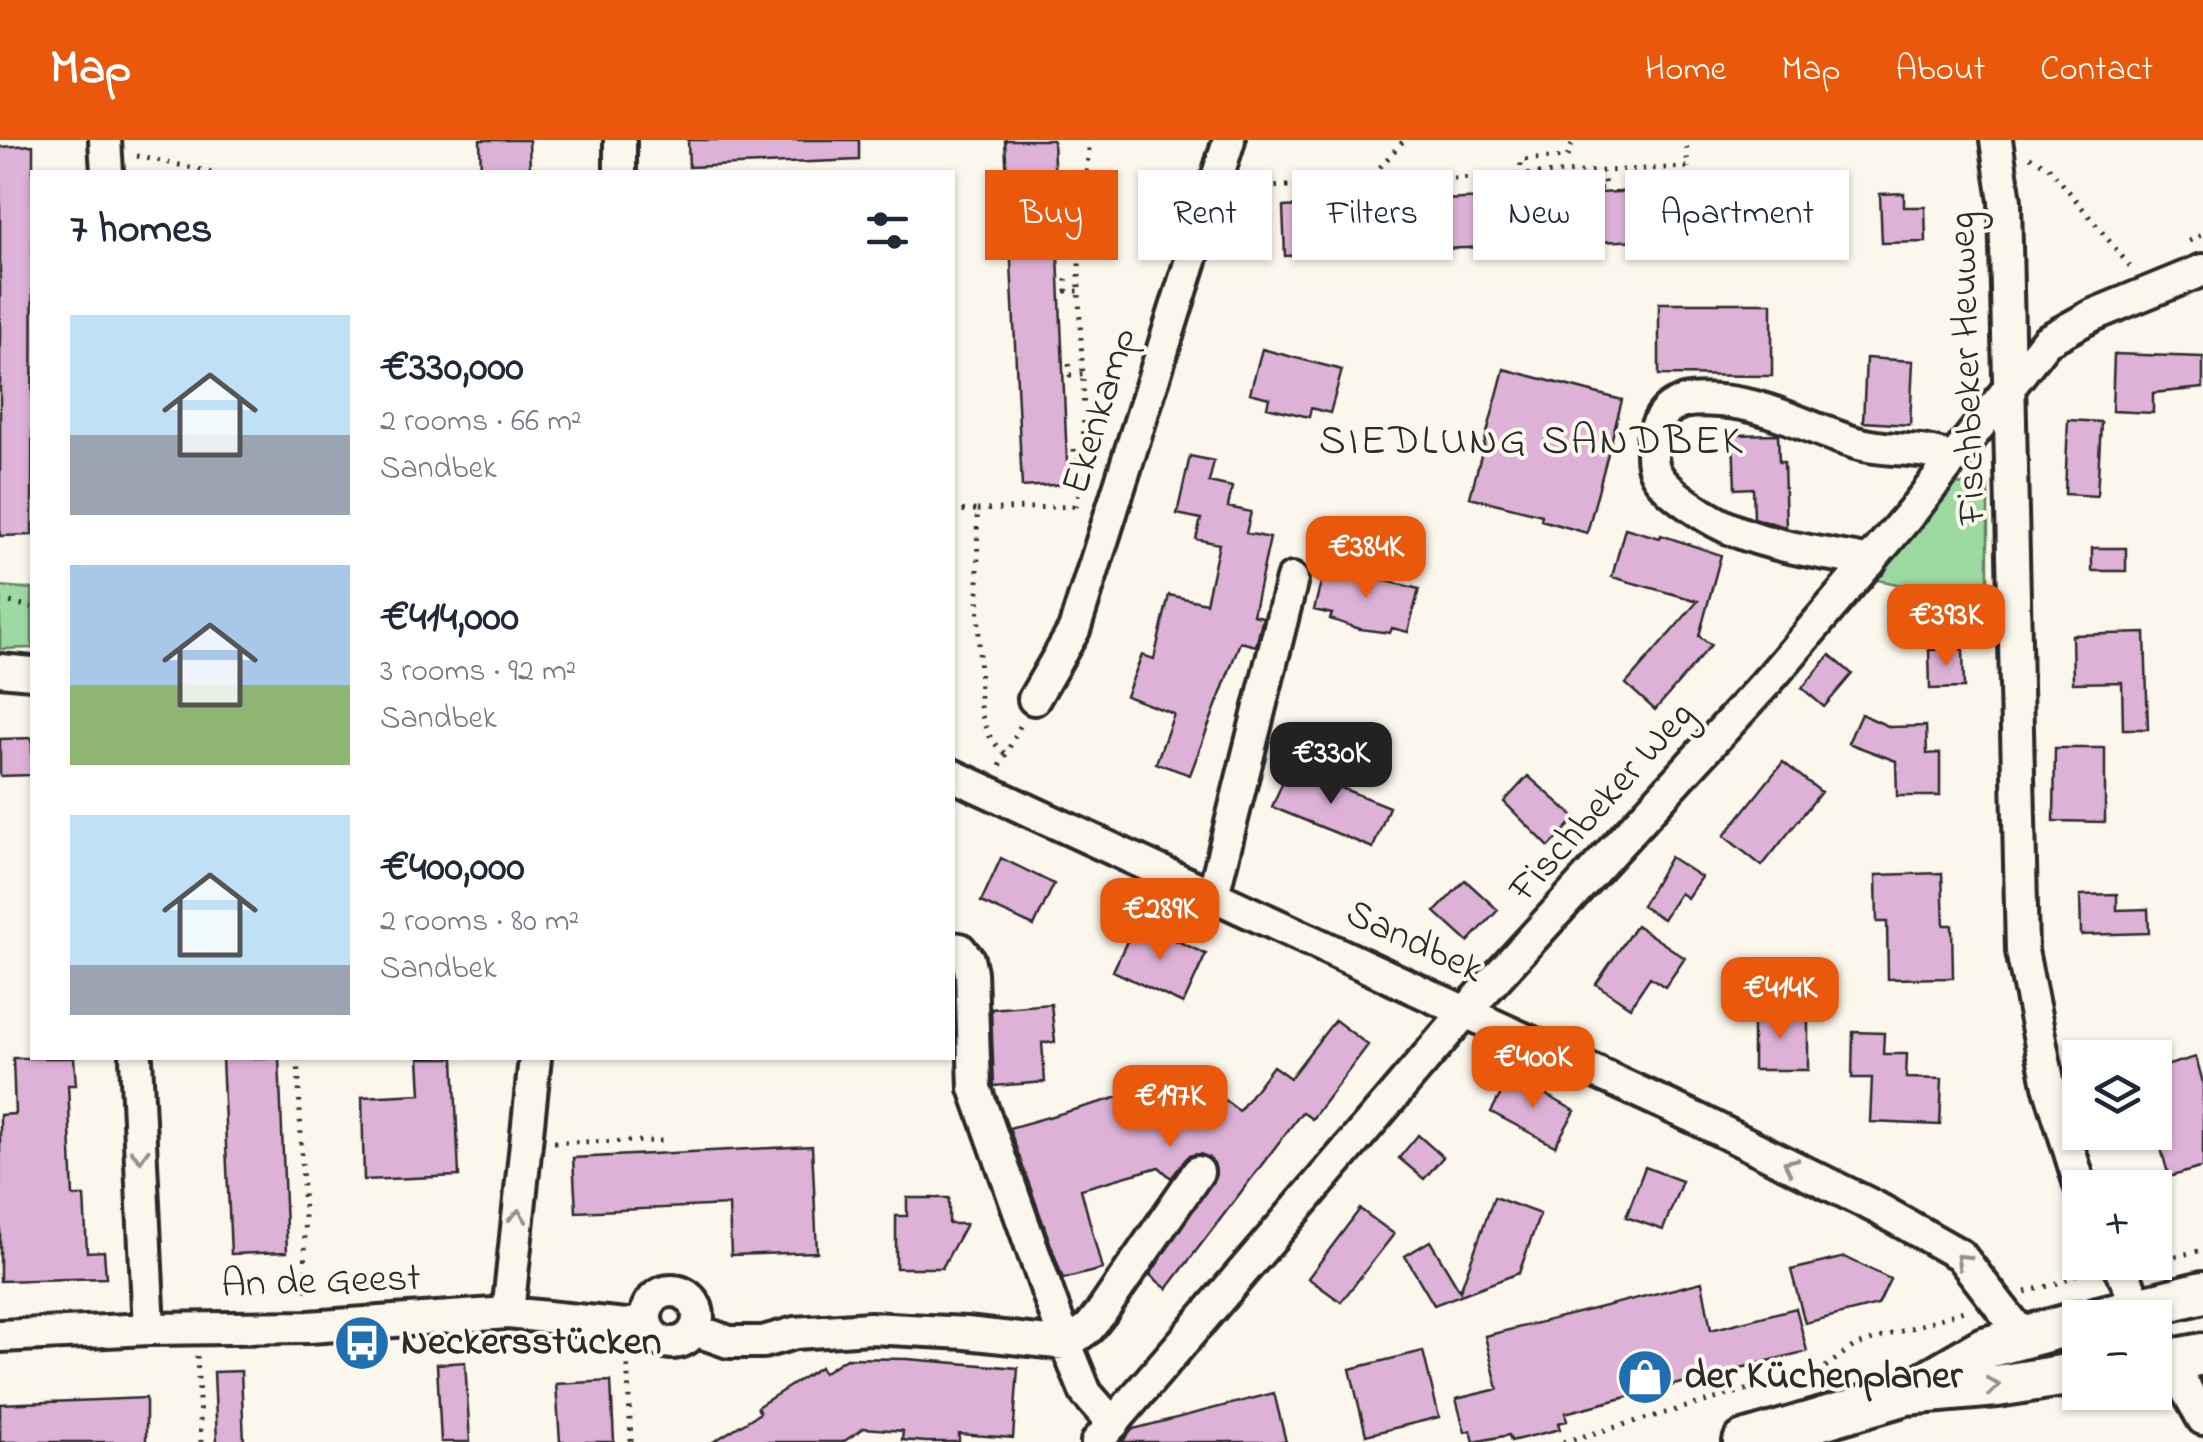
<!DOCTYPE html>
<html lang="en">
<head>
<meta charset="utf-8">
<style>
  :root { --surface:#fff; --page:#f2f2f3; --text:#1f2937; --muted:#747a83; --accent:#ea580c }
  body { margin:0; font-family:"Indie Flower",sans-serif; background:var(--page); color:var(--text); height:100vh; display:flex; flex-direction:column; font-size:38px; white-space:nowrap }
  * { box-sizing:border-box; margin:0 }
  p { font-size:32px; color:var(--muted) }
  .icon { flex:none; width:55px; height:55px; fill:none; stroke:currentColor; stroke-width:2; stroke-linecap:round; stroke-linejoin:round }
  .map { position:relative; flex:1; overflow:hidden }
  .side { position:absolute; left:30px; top:30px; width:925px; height:890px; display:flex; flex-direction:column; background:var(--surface); border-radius:0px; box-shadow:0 2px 8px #0004 }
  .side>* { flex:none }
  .top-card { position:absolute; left:985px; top:30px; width:950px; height:90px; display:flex; gap:20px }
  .fabs { position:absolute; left:2062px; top:900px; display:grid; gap:20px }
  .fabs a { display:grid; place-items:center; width:110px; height:110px; border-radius:0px; background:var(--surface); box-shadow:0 2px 8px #0004; font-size:50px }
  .price { position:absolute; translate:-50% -85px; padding:0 22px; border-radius:20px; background:var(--accent); color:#fff; font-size:32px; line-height:65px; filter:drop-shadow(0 2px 5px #0008) }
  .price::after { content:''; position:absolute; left:50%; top:60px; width:30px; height:22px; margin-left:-15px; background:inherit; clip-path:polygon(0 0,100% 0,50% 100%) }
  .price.selected { background:#222; color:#fff }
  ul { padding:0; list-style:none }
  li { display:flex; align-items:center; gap:30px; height:250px; padding:0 40px }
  li span { display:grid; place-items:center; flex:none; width:280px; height:200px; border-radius:0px; color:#555 }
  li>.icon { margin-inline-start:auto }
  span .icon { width:120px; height:120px; fill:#fffc; stroke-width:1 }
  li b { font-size:42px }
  h2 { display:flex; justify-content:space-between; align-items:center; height:120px; padding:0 40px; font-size:42px }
  .chip { padding:0 35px; border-radius:0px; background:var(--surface); box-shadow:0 2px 8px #0004; font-size:35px; line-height:90px }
  .chip.selected { background:var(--accent); color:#fff }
  header { display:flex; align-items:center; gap:60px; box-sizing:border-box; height:140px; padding:0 50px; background:var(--accent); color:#fff }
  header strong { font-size:48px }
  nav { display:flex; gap:55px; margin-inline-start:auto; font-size:35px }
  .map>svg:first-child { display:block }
  .green { fill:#9ddaa2; stroke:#648266; stroke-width:2.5 }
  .building { fill:#deb2d7; stroke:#2b2b2b; stroke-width:2.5 }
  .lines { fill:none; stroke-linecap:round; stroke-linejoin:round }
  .minor-casing { stroke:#2b2b2b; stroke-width:38 }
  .major-casing { stroke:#2b2b2b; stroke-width:48 }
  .path { stroke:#2b2b2b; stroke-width:5; stroke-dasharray:2.5 8; stroke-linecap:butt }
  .minor { stroke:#fbf7ec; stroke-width:30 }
  .major { stroke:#fbf7ec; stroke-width:40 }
  .oneway { stroke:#93918c }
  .labels { text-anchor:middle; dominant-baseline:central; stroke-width:8; stroke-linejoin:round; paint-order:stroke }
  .street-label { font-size:40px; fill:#2b2b2b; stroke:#fbf7ec }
  .poi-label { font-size:40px; font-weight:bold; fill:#2b2b2b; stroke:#fbf7ec; text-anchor:start }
  .neighbourhood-label { font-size:42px; letter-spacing:2.5px; fill:#2b2b2b; stroke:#fbf7ec }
</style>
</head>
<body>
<header>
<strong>Map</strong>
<nav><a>Home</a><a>Map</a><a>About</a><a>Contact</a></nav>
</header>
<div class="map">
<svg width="2203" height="1302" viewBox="0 0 2203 1302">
  <rect width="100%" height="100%" fill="#fbf7ec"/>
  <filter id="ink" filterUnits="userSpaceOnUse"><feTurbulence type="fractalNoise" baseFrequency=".01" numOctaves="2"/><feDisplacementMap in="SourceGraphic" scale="20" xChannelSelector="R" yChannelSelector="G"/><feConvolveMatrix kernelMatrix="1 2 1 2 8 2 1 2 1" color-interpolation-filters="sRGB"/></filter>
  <g filter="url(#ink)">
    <path class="green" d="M 1956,344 L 1988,347 L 1988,463 L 1873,439 Z
      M 0,446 L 32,449 L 32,508 L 0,509 Z"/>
    <path class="building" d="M 480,0 L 529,0 L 530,32 L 481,32 Z
      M 688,0 L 859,0 L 859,20 L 689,27 Z
      M 1005,0 L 1053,0 L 1068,344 L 1022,347 Z
      M 33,5 L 32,395 L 0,396 L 0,7 Z
      M 1708,48 L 1710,97 L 1285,116 L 1283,67 Z
      M 1904,53 L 1904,67 L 1925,67 L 1926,102 L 1882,103 L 1880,54 Z
      M 1659,163 L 1772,163 L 1772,236 L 1659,235 Z
      M 1262,209 L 1342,230 L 1330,273 L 1311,268 L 1309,277 L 1267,267 L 1269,258 L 1250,253 Z
      M 2114,214 L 2203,217 L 2203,248 L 2153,253 L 2153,273 L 2112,271 Z
      M 1866,218 L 1913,221 L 1910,285 L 1863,282 Z
      M 1504,229 L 1622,260 L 1587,393 L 1541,380 L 1542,375 L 1470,357 Z
      M 2068,280 L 2101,282 L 2097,356 L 2065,354 Z
      M 1778,294 L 1779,322 L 1784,322 L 1786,387 L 1754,378 L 1753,348 L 1735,349 L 1733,295 Z
      M 1190,316 L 1214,321 L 1209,342 L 1232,347 L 1228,367 L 1251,372 L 1246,393 L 1270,398 L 1253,475 L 1263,477 L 1256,506 L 1240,502 L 1190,635 L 1156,623 L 1174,574 L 1126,556 L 1142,515 L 1154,519 L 1169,455 L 1206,463 L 1219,404 L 1196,399 L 1201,379 L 1177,374 Z
      M 1625,388 L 1660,398 L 1661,395 L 1721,415 L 1699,496 L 1711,505 L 1655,570 L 1626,544 L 1698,461 L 1612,437 Z
      M 2092,408 L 2126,408 L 2126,431 L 2092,431 Z
      M 1325,426 L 1419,449 L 1408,492 L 1392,488 L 1390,493 L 1360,489 L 1330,479 L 1332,474 L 1314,470 Z
      M 2145,493 L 2148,589 L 2123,589 L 2122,542 L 2073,543 L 2072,495 Z
      M 1963,509 L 1964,548 L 1930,549 L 1929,510 Z
      M 1830,515 L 1852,534 L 1824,567 L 1802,548 Z
      M 1861,574 L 1890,587 L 1926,586 L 1927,614 L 1940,613 L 1940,656 L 1897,656 L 1896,621 L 1848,603 Z
      M 32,598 L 32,635 L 0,636 L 0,599 Z
      M 2055,608 L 2105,608 L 2105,682 L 2054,681 Z
      M 1783,622 L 1821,652 L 1762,726 L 1724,696 Z
      M 1289,627 L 1389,667 L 1373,708 L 1272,667 Z
      M 1528,636 L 1576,678 L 1549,707 L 1504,662 Z
      M 1670,717 L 1701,737 L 1687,758 L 1680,753 L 1663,779 L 1642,766 Z
      M 1001,718 L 1054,744 L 1034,786 L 981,762 Z
      M 1942,733 L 1944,785 L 1952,785 L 1953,838 L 1888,839 L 1887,782 L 1877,782 L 1876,735 Z
      M 1465,740 L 1498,770 L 1468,802 L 1435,772 Z
      M 2117,754 L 2117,770 L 2148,769 L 2149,793 L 2081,795 L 2080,755 Z
      M 1136,782 L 1206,814 L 1183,864 L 1113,831 Z
      M 1636,785 L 1685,818 L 1665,847 L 1650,837 L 1630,867 L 1596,844 Z
      M 1051,864 L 1055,902 L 1042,903 L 1045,942 L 994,946 L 991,869 Z
      M 1753,875 L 1808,875 L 1808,930 L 1753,930 Z
      M 1335,880 L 1368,905 L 1312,979 L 1302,972 L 1167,1149 L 1150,1135 L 1216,1034 L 1214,1023 L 1200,1014 L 1189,1016 L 1171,1038 L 1159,1027 L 1081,1049 L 1102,1129 L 1063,1139 L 1009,988 L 1137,952 L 1144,976 L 1164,950 L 1188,960 L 1202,943 L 1239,971 L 1273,926 L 1290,938 Z
      M 1853,892 L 1884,893 L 1883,914 L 1907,914 L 1906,938 L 1942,939 L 1940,985 L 1870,982 L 1872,938 L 1852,938 Z
      M 2196,917 L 2203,943 L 2203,1027 L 2169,1037 L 2155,987 L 2155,929 Z
      M 13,918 L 74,918 L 76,945 L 68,945 L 73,1056 L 84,1056 L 87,1112 L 104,1111 L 106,1138 L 0,1141 L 0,975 L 15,974 Z
      M 222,918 L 279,918 L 287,1112 L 231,1114 Z
      M 419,918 L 454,918 L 459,1036 L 364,1040 L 362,957 L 421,954 Z
      M 1511,935 L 1575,971 L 1555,1006 L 1491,972 Z
      M 1418,995 L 1443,1017 L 1424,1039 L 1399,1018 Z
      M 812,1006 L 817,1112 L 731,1115 L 729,1065 L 576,1072 L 573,1018 Z
      M 1645,1027 L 1682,1041 L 1663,1090 L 1626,1077 Z
      M 1494,1057 L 1540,1074 L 1519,1133 L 1434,1165 L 1405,1116 L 1430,1101 L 1460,1151 Z
      M 907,1058 L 949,1058 L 949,1084 L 966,1084 L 942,1128 L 896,1128 L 896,1076 L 907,1076 Z
      M 1360,1069 L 1394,1094 L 1341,1162 L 1308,1138 Z
      M 1845,1117 L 1890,1139 L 1878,1165 L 1805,1183 L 1791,1130 Z
      M 1702,1142 L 1711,1190 L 1796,1168 L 1807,1211 L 1565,1273 L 1567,1281 L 1558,1283 L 1560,1289 L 1511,1301 L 1509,1295 L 1474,1302 L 1471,1290 L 1465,1292 L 1456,1259 L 1498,1249 L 1485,1196 Z
      M 1423,1211 L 1439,1277 L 1366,1295 L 1350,1229 Z
      M 846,1218 L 907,1219 L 1018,1228 L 1013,1298 L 959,1294 L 959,1302 L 926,1302 L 902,1300 L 903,1291 L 864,1288 L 843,1302 L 713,1302 L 760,1273 L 757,1267 L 820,1227 L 823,1233 Z
      M 465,1222 L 470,1302 L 441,1302 L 437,1224 Z
      M 241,1231 L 244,1302 L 217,1302 L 214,1232 Z
      M 611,1241 L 614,1302 L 560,1302 L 556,1244 Z
      M 1274,1253 L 1286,1302 L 1122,1302 L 1133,1289 Z
      M 146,1258 L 146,1302 L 0,1302 L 0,1264 Z"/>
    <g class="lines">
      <g class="minor-casing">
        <path id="minor" d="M 105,0 L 107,32
          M 620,0 L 620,32
          M 1996,0 L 2005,61 L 2022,811 L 2049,945 L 2081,1048
          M 1870,422 C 1826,413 1777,408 1736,391 C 1714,383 1667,354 1656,333 C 1649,320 1652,294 1659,281 C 1670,259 1695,259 1719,261 C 1769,264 1809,289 1856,303 C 1889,313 1922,305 1953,320
          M 0,530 L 32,533
          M 1034,559 L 1074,490 L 1229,0
          M 952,635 L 1695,978 L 1877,1068 L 1960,1115 L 2023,1196
          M 1213,755 L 1292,439
          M 952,808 L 960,809 L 968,819 L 971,832 L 975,948 L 1066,1204 L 1086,1253 L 1113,1284
          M 136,918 L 149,1189
          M 2117,1122 L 2145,1178
          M646 1177a26 26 0 1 1 52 0a26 26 0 1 1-52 0Z
          M 508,1173 L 535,918
          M 695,1190 L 729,1202 L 763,1202 L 795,1193 L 870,1188 L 966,1193 L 1066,1204 L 1089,1188 L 1101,1173 L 1198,1032
          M 2155,1195 L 2203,1279
          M 0,1196 L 149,1189 L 309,1187 L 508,1173 L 626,1185 L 645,1181
          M 1097,1302 L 1466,871 L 1773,535 L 1914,369 L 2046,201 L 2093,175 L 2203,130"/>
      </g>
      <g class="major-casing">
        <path id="major" d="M 2098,1178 L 2203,1152
          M 2155,1223 L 2203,1214
          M 1914,1249 L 1984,1208 L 2080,1182
          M 1744,1302 L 1906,1254 L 1997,1246 L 2080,1233"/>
      </g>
      <path class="path" d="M 137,16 L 212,32
        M 2030,17 L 2048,26 L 2133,130
        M 1366,43 L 1404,0
        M 1672,45 L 1687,44 L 1688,27
        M 1244,48 L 1688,27 L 1686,0
        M 1589,49 L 1605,48 L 1603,32
        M 1062,53 L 1063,69 L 1082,68
        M 1504,53 L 1521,51 L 1521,20 L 1567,17 L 1574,0
        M 1418,57 L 1434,55 L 1434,39
        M 1334,60 L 1350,59 L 1348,43
        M 2189,101 L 2203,94
        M 1066,139 L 1067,151 L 1079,151
        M 1069,224 L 1070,235 L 1084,234
        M 1074,309 L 1075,321 L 1085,321
        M 1076,367 C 1090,291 1081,228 1079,153 C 1078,102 1084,51 1090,0
        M 977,370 L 1079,366
        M 952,371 L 977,370 L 980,566 C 984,587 989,601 1006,614
        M 0,460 L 32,467
        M 1000,626 L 1022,582
        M 298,918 L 307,1159
        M 554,1002 L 666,1001
        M 2155,1116 L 2164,1119 L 2203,1110
        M 2025,1152 L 2056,1144 L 2090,1128
        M 627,1215 L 631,1302
        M 197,1216 L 201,1302
        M 1563,1302 L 1824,1228 L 1854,1206 L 1967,1170"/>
      <use href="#minor" class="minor"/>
      <use href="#major" class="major"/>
    </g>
    <defs><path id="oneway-chevron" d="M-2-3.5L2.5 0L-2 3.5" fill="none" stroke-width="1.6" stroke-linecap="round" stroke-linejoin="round" transform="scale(2.5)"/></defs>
    <g class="oneway">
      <use href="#oneway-chevron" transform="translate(140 1015) rotate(87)"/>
      <use href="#oneway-chevron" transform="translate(1790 1025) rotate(-154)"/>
      <use href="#oneway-chevron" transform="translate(518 1076) rotate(-84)"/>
      <use href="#oneway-chevron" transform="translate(1962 1120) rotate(-136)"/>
      <use href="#oneway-chevron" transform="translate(1993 1246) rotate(-7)"/>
    </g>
  </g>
  <defs>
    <g id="bus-disc" transform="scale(2.875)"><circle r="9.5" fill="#1f6fb2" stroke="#fbf7ec"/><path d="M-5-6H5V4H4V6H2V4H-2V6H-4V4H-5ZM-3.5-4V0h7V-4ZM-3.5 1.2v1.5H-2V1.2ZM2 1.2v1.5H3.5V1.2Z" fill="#fff"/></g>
    <g id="shop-disc" transform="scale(2.875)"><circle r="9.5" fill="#1f6fb2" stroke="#fbf7ec"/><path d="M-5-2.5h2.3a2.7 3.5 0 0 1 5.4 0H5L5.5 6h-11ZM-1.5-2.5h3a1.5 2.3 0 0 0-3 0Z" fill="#fff"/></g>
  </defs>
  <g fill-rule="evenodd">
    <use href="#bus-disc" x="362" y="1203"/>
    <use href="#shop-disc" x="1645" y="1237"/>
  </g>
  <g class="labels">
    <g class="street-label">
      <text transform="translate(1969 228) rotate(-92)">Fischbeker Heuweg</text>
      <text transform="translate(1101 271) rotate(-73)">Ekenkamp</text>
      <text transform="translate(1603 663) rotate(-48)">Fischbeker Weg</text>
      <text transform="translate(1414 803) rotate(25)">Sandbek</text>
      <text transform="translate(321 1143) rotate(-2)">An de Geest</text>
    </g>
    <g class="poi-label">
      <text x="401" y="1203">Neckersstücken</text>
      <text x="1684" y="1237">der Küchenplaner</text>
    </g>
    <g class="neighbourhood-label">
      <text x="1532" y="302">SIEDLUNG SANDBEK</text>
    </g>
  </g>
</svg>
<div class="fabs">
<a><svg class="icon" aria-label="layers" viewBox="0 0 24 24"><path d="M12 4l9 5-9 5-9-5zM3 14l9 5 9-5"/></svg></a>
<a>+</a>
<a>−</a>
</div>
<b class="price" style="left:1366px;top:461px">€384K</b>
<b class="price" style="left:1946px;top:529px">€393K</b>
<b class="price selected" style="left:1331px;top:667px">€330K</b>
<b class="price" style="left:1160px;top:823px">€289K</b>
<b class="price" style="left:1780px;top:902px">€414K</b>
<b class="price" style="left:1533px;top:971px">€400K</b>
<b class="price" style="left:1170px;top:1010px">€197K</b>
<div class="top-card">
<a class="chip selected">Buy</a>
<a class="chip">Rent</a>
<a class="chip">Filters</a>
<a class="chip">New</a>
<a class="chip">Apartment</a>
</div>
<section class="side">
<h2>7 homes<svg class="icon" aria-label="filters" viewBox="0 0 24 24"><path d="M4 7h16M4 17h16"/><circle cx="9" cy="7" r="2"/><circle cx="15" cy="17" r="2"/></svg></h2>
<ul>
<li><span style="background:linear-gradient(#bfe0f5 60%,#9aa5b1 0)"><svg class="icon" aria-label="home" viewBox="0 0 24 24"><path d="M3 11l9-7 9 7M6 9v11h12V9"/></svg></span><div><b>€330,000</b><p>2 rooms · 66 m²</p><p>Sandbek</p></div></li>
<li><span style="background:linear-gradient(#a9c7e8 60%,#8fb573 0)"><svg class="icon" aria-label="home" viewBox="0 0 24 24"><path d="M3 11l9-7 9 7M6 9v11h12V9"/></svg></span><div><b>€414,000</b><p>3 rooms · 92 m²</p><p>Sandbek</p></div></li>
<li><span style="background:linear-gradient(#bfe0f5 75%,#9aa5b1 0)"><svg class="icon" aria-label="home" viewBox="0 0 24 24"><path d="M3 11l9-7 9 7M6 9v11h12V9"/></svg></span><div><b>€400,000</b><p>2 rooms · 80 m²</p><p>Sandbek</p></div></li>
</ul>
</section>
</div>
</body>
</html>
